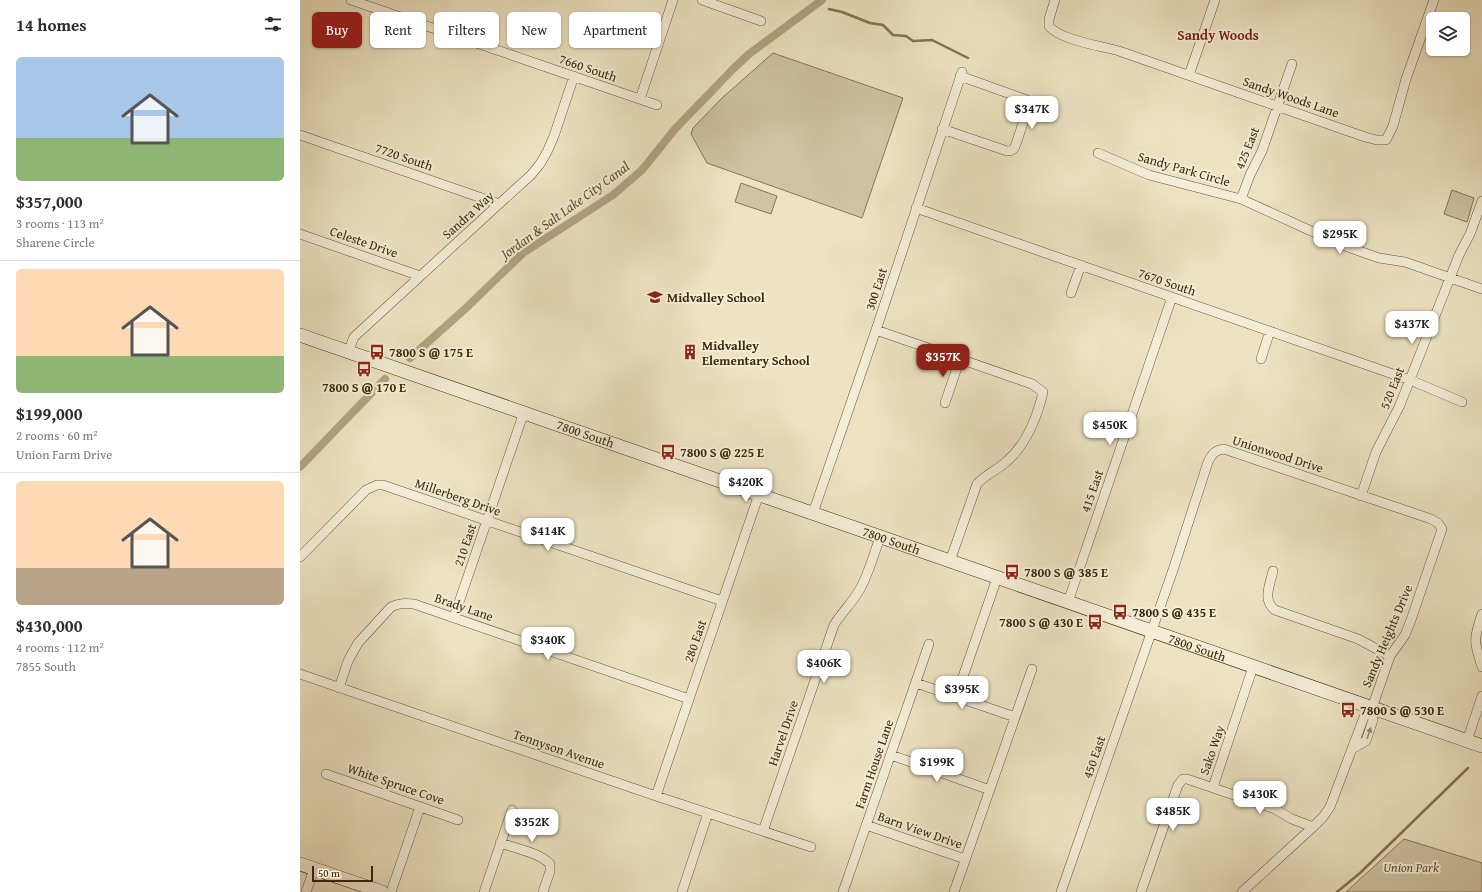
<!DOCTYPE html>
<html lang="en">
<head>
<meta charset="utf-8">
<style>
  :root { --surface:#fff; --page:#f7f7f7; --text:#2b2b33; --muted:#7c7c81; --line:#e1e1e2; --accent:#8f2418 }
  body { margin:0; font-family:"Gentium Book Plus",serif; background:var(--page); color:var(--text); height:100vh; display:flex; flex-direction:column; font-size:15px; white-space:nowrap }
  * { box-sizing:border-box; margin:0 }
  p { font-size:13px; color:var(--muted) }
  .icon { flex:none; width:22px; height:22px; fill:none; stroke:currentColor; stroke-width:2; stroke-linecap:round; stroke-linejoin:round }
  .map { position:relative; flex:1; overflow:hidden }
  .sheet { display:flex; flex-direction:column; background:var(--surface); width:300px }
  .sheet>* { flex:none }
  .guide { position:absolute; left:12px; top:12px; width:380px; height:36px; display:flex; gap:8px }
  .tools { position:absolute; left:1126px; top:12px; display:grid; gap:8px }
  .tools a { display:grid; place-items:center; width:44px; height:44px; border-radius:6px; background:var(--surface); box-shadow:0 1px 3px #0004; font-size:20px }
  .scale { position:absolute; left:12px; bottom:10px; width:61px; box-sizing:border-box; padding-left:4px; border:2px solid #3f280a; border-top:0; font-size:11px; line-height:14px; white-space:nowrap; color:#3f280a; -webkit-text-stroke:3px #f3edd7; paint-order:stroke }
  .price { position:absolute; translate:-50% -34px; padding:0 9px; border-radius:8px; background:#fff; color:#222; font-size:13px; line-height:26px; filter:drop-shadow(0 1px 2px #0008) }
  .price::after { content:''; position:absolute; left:50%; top:24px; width:12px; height:9px; margin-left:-6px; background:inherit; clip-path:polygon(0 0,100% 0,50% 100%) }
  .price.current { background:var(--accent); color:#fff }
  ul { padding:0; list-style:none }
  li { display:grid; align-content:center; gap:8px; height:212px; padding:0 16px }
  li+li { border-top:1px solid var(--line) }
  li span { display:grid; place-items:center; height:124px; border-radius:6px; color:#555 }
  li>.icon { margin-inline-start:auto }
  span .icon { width:72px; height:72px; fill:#fffc; stroke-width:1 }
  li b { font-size:17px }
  h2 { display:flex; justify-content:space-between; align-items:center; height:48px; padding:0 16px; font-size:17px }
  .chip { padding:0 14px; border-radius:6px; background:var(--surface); box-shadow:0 1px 3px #0004; font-size:14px; line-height:36px }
  .chip.current { background:var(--accent); color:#fff }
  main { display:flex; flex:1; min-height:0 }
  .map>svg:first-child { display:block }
  .green { fill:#cfc3a3; stroke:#877656 }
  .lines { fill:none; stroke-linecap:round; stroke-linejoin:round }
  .stream { stroke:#847253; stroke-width:2.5 }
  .canal { stroke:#b2a383; stroke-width:8 }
  .street-casing { stroke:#6a5738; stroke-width:10 }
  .secondary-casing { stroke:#3f280a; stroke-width:14 }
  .street { stroke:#f3edd7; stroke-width:9 }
  .secondary { stroke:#f3edd7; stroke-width:13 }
  .oneway { fill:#998a70 }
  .labels { text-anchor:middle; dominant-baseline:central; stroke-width:4; stroke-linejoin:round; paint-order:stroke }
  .street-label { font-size:13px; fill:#3f280a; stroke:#f3edd7 }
  .poi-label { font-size:13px; font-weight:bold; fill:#3f280a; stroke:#f3edd7; text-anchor:start }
  .park-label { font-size:13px; font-style:italic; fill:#634f30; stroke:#f3edd7 }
  .neighbourhood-label { font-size:14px; font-weight:bold; fill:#7a1f14; stroke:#f3edd7 }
  .water-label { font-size:14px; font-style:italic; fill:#624d2e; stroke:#f3edd7 }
</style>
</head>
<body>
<main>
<section class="sheet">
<h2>14 homes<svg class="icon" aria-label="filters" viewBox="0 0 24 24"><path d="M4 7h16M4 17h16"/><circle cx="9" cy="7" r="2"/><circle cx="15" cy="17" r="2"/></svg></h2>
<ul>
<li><span style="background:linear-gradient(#a9c7e8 65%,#8fb573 0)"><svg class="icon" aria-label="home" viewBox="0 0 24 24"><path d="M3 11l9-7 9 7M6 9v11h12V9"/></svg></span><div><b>$357,000</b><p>3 rooms · 113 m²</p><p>Sharene Circle</p></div></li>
<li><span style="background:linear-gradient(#ffd9b3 70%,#8fb573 0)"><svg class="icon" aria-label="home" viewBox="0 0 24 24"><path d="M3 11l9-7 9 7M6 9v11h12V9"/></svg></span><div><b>$199,000</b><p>2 rooms · 60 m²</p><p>Union Farm Drive</p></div></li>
<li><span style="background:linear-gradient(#ffd9b3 70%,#b9a48a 0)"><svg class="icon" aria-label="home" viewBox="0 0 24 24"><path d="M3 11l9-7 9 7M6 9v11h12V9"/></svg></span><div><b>$430,000</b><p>4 rooms · 112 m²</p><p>7855 South</p></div></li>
</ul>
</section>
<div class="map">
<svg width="1182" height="892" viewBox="0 0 1182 892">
  <rect width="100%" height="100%" fill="#ede3c2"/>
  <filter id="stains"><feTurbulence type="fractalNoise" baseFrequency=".005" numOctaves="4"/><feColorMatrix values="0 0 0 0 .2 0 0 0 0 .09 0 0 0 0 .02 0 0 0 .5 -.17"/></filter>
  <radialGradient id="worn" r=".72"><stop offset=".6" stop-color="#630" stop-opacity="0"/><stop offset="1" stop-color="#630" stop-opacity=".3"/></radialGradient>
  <path class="green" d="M 473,53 L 603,98 L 562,218 L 407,163 L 391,134 L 393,128 L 422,98 Z
    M 441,183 L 477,196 L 471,214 L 435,202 Z
    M 1152,190 L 1174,198 L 1167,222 L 1144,214 Z
    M 1104,839 L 1182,863 L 1182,892 L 1046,892 Z"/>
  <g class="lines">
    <path class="stream" d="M 529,9 L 542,12 L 570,23 L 583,25 L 593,35 L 606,36 L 613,41 L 632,40 L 668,58
      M 1037,892 L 1060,873 L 1168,768"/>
    <path class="canal" d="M 110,358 L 165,309 L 223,253 L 313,195 L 342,170 L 375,129 L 434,68 L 449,54 L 522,0
      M 0,467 L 85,379"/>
    <g class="street-casing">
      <path id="street" d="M 51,0 L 357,105
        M 402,0 L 461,21
        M 755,0 L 749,19 L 749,26 C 760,40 801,46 819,51 L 1065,137 L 1077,140 L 1086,140 L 1093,126 L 1106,79 L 1134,0
        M 889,75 L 915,0
        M 340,99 L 373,0
        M 642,129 L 707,151 C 712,151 714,150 716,144 L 728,108 L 729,104 L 727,100 L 660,76
        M 0,135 L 199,204
        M 798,153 L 849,175 L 941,199 L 1042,245 L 1079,258 L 1105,262 L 1182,289
        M 941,199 L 950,175 L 962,151 L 992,64
        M 616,208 L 1110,380 L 1162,402
        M 0,234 L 120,276
        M 771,293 L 781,265
        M 576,330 L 732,384 L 743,392 C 737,418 727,444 706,462 C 697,470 685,475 677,484 L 650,561
        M 48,352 L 54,337 L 199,204 L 231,175 L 240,164 L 247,152 L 254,136 L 274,76
        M 961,359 L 970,331
        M 645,403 L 660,359
        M 1061,496 L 1076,452 L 1100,405 L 1159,255 L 1170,234 L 1182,201
        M 513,513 L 576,330 L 662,72
        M 0,557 L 66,490 L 77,485 L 83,485 L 422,601
        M 973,571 C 970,585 962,600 975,610 L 1058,639 L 1090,656
        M 768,602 L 872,297
        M 1182,614 C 1173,640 1174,642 1182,667
        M 154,617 L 224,412
        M 0,674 L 356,796 L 511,847
        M 616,683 L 715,717
        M 39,688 L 48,661 L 58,643 L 91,607 C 99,603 105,603 114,604 L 389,699
        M 656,697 L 697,578
        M 1167,741 L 1182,696
        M 1052,749 L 1066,741 L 1073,720 L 1072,708
        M 591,755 L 690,790
        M 26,774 L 158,820
        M 913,787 L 953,667
        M 356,796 L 459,494
        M 566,825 L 665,859
        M 463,831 L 534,625 C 542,612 553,602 560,589 C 569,573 574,554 580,537
        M 200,843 C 215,848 240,853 250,864 L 250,871 L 243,892
        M 6,892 L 14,869
        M 91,892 L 120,807
        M 184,892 L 212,810
        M 382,892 L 408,813
        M 543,892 L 629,644
        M 654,892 L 732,669
        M 761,892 L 874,567 L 908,462 C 912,454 915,450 924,449 L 1131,519 L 1138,523 L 1142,529 L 1111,620 L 1105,635 L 1090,656 L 1072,708 L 1064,717 L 1030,807 L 1023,817 L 1013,827 L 942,892
        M 841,892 L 878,785 L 883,779 L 887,779 L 975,809 L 992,819 L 1013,827"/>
    </g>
    <g class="secondary-casing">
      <g id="secondary">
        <path id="s1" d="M 0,335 C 395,470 788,610 1182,746"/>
        <path d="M 0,864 L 82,892"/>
      </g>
    </g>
    <use href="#street" class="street"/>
    <use href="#secondary" class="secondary"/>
  </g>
  <defs><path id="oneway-solid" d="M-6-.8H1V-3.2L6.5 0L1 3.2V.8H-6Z"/></defs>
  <use class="oneway" href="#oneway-solid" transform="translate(1069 733) rotate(-72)"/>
  <defs>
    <g id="school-bare" transform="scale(1.2)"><path d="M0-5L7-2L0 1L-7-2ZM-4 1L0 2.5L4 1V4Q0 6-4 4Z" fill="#8f2418" stroke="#f3edd7" stroke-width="2.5" paint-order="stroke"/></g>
    <g id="bus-bare" transform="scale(1.2)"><path d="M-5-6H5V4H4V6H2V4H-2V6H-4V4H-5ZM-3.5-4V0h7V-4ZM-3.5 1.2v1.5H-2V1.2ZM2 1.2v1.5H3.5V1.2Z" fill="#8f2418" stroke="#f3edd7" stroke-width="2.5" paint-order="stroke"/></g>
    <g id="building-bare" transform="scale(1.2)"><path d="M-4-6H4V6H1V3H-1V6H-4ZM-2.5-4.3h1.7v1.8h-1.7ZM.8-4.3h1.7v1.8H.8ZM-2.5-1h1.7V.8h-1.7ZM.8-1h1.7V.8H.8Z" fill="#8f2418" stroke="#f3edd7" stroke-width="2.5" paint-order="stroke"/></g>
  </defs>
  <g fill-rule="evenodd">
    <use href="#school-bare" x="355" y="297"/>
    <use href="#bus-bare" x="77" y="352"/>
    <use href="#building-bare" x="390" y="352"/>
    <use href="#bus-bare" x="64" y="369"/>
    <use href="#bus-bare" x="368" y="452"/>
    <use href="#bus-bare" x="712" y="572"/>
    <use href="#bus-bare" x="820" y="612"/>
    <use href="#bus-bare" x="795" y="622"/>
    <use href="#bus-bare" x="1048" y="710"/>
  </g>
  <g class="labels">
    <g class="street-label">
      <text transform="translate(288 68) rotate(19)">7660 South</text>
      <text transform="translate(991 97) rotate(19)">Sandy Woods Lane</text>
      <text transform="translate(947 148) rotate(-68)">425 East</text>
      <text transform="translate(104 157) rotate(19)">7720 South</text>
      <text transform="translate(884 169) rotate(16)">Sandy Park Circle</text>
      <text transform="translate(168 215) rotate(-42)">Sandra Way</text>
      <text transform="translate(64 242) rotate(19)">Celeste Drive</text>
      <text transform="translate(867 282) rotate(19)">7670 South</text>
      <text transform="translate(576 289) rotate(-72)">300 East</text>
      <text transform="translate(1092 388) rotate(-68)">520 East</text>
      <text stroke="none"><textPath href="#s1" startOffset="302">7800 South</textPath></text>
      <text transform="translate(978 454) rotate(18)">Unionwood Drive</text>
      <text transform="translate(792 491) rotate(-71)">415 East</text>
      <text transform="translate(158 497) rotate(19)">Millerberg Drive</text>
      <text stroke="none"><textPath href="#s1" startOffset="626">7800 South</textPath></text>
      <text transform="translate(165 545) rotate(-71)">210 East</text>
      <text transform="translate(164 607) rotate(19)">Brady Lane</text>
      <text transform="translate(1087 636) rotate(-67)">Sandy Heights Drive</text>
      <text transform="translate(395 641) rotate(-71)">280 East</text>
      <text stroke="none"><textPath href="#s1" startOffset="950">7800 South</textPath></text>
      <text transform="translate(483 733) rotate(-71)">Harvel Drive</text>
      <text transform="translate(259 749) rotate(19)">Tennyson Avenue</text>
      <text transform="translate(912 750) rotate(-71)">Sako Way</text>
      <text transform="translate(794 757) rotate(-71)">450 East</text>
      <text transform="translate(574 764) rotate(-71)">Farm House Lane</text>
      <text transform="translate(96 784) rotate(19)">White Spruce Cove</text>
      <text transform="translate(620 830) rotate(19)">Barn View Drive</text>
    </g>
    <g class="poi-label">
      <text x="367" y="297">Midvalley School</text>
      <text x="402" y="345">Midvalley<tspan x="402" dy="15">Elementary School</tspan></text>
      <text x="89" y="352">7800 S @ 175 E</text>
      <text x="64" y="387" text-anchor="middle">7800 S @ 170 E</text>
      <text x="380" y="452">7800 S @ 225 E</text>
      <text x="724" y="572">7800 S @ 385 E</text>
      <text x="832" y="612">7800 S @ 435 E</text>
      <text x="783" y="622" text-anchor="end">7800 S @ 430 E</text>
      <text x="1060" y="710">7800 S @ 530 E</text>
    </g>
    <g class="park-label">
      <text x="1111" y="867">Union Park</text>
    </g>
    <g class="neighbourhood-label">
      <text x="918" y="35">Sandy Woods</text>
    </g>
    <g class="water-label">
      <text transform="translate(265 210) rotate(-36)">Jordan &amp; Salt Lake City Canal</text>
    </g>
  </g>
  <rect width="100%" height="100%" filter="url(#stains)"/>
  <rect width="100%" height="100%" fill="url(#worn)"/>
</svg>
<div class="tools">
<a><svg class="icon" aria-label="layers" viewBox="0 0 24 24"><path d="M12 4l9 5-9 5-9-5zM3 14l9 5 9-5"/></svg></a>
</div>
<div class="scale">50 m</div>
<b class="price" style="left:732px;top:130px">$347K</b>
<b class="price" style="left:1040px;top:255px">$295K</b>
<b class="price" style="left:1112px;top:345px">$437K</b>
<b class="price current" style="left:643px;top:378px">$357K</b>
<b class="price" style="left:810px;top:446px">$450K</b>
<b class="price" style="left:446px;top:503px">$420K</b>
<b class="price" style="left:248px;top:552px">$414K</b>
<b class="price" style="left:248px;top:661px">$340K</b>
<b class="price" style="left:524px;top:684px">$406K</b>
<b class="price" style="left:662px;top:710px">$395K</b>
<b class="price" style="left:637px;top:783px">$199K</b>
<b class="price" style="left:960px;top:815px">$430K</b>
<b class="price" style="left:873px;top:832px">$485K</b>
<b class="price" style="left:232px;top:843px">$352K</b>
<div class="guide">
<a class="chip current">Buy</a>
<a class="chip">Rent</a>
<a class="chip">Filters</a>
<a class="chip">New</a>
<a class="chip">Apartment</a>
</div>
</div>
</main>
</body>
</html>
